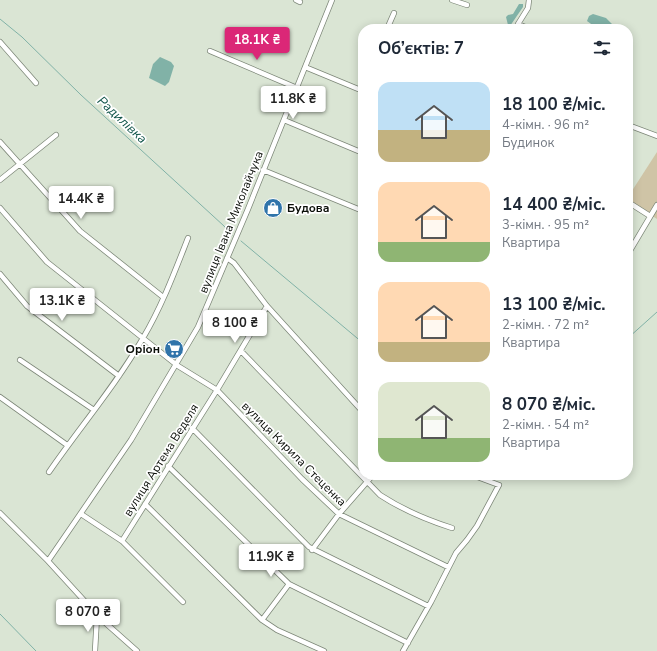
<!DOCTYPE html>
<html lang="uk">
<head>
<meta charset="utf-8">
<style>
  :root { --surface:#fff; --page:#f6f6f7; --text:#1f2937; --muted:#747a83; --accent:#db2777 }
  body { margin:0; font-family:"Nunito Sans",sans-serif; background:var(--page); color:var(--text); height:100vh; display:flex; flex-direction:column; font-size:15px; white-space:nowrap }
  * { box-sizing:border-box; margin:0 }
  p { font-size:13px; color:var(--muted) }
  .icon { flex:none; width:22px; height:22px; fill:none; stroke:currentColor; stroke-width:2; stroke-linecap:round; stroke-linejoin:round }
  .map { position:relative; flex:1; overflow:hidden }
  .drawer { position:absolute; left:358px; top:24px; width:275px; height:456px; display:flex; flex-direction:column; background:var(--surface); border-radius:16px; box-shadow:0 2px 10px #0003 }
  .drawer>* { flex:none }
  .price { position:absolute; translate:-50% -34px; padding:0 9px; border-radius:4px; background:#fff; color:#222; font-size:13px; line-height:26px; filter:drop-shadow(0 1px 2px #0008) }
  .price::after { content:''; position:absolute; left:50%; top:24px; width:12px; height:9px; margin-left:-6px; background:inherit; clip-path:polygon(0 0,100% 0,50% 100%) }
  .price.on { background:var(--accent); color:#fff }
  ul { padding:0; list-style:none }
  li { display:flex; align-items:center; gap:12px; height:100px; padding:0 20px }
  li span { display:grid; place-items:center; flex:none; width:112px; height:80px; border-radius:12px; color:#555 }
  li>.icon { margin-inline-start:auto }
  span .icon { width:48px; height:48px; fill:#fffc; stroke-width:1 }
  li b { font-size:17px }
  h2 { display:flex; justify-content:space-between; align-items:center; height:48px; padding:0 20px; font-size:17px }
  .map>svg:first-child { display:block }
  .green { fill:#cfc4a6 }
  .water { fill:#81b2a7 }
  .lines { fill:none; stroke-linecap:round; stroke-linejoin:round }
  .stream { stroke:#81b2a7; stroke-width:1 }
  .minor-casing { stroke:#7d8778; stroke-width:6 }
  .minor { stroke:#fff; stroke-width:4.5 }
  .labels { text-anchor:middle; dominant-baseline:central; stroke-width:3.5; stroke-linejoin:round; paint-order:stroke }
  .poi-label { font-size:12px; font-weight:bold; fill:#0b0f09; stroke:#fff; text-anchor:start }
  .street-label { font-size:12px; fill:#0b0f09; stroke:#fff }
  .water-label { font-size:13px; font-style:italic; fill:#12554a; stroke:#fff }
</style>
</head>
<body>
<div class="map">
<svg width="657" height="651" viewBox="0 0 657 651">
  <rect width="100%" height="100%" fill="#dae5d4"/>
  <path class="green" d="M 657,152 L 657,219 L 628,200 L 628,197 Z"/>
  <path class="water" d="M 519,4 L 523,4 L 523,7 L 510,26 L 508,25 L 506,17 L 508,15 L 513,14 Z
    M 593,14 L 606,18 L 612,24 L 608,29 L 598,29 L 587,21 L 589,16 Z
    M 160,57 L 171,62 L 174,66 L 169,82 L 165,86 L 149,78 L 153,64 Z"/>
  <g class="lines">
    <path class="stream" d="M 0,19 L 22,37 L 81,95 L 224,226 L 232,235
      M 241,241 L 363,343
      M 628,338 L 657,312
      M 0,614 L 36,651"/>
    <g class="minor-casing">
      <path id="minor" d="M 296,0 L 300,2
        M 452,0 L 467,5
        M 529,0 L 528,8 L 518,24 L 530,29
        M 387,29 L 394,13
        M 0,42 L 36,83
        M 210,51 L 297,88
        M 305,67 L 363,91
        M 284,120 L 363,153
        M 628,125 L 657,136
        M 0,142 L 80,231 L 163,297
        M 263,170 L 363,211
        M 0,180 L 56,135
        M 628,202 L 650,216
        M 0,208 L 47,262 L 178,366 L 217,390 L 302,479 L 339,514 L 448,567
        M 628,254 L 657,205
        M 227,258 L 234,263 L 267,306 L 363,412
        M 0,274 L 27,306 L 119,376
        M 241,351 L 380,495 C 403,510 427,520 452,528
        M 20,360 L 94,410
        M 0,397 L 67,445
        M 192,428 L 309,547 L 428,606
        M 168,466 L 289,584 L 408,643
        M 49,472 C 80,427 116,385 143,338 C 162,306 175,271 188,238
        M 145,504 L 262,620 L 277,630 L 324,651
        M 0,513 L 48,561 L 101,619 L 137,651
        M 81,514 L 122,541 L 183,602
        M 122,541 L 217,390 L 267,306
        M 312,550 L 339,514 L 373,475
        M 48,561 L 131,440 L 198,327 L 248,209 L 332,0
        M 262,620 L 289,584
        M 95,651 L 97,616
        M 403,651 L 431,602 L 456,553 L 467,540 L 477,526 L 499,485 L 472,475"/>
    </g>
    <use href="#minor" class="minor"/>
  </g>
  <defs>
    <g id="shop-disc" transform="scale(1)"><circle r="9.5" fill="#3074aa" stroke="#fff"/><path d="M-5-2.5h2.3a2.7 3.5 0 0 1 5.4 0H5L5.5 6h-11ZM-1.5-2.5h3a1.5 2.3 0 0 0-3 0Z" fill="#fff"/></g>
    <g id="supermarket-disc" transform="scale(1)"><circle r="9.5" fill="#3074aa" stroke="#fff"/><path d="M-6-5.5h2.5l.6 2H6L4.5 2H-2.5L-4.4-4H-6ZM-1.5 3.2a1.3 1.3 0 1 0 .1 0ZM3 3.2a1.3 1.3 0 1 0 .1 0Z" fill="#fff"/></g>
  </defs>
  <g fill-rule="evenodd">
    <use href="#shop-disc" x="273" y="208"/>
    <use href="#supermarket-disc" x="174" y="349"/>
  </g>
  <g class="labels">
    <g class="poi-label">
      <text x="287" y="208">Будова</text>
      <text x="160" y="349" text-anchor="end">Оріон</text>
    </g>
    <g class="street-label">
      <text transform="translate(231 222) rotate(-68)">вулиця Івана Миколайчука</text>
      <text transform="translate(294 454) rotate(45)">вулиця Кирила Стеценка</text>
      <text transform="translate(161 460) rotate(-58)">вулиця Артема Веделя</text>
    </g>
    <g class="water-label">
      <text transform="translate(122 120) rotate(43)">Радилівка</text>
    </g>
  </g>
</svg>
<b class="price on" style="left:257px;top:61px">18.1K ₴</b>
<b class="price" style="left:293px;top:120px">11.8K ₴</b>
<b class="price" style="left:81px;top:220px">14.4K ₴</b>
<b class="price" style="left:62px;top:322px">13.1K ₴</b>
<b class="price" style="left:235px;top:344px">8 100 ₴</b>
<b class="price" style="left:271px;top:578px">11.9K ₴</b>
<b class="price" style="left:88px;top:633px">8 070 ₴</b>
<section class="drawer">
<h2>Об’єктів: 7<svg class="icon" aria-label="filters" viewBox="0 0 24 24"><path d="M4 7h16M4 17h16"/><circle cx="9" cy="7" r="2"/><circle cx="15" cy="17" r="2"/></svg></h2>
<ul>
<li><span style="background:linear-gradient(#bfe0f5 60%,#c2b280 0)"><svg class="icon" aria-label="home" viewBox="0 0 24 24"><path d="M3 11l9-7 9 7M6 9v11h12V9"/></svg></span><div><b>18 100 ₴/міс.</b><p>4-кімн. · 96 m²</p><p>Будинок</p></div></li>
<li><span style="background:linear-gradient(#ffd9b3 75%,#8fb573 0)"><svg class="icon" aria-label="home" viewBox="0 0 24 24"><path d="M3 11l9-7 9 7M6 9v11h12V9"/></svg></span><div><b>14 400 ₴/міс.</b><p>3-кімн. · 95 m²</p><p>Квартира</p></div></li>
<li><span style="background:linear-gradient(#ffd9b3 75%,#c2b280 0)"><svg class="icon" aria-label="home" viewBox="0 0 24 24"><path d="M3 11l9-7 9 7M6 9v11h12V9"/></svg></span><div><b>13 100 ₴/міс.</b><p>2-кімн. · 72 m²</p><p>Квартира</p></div></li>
<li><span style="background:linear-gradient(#dfe7d0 70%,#8fb573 0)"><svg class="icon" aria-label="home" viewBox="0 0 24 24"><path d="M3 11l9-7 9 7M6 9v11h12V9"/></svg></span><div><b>8 070 ₴/міс.</b><p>2-кімн. · 54 m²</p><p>Квартира</p></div></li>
</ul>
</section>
</div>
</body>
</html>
